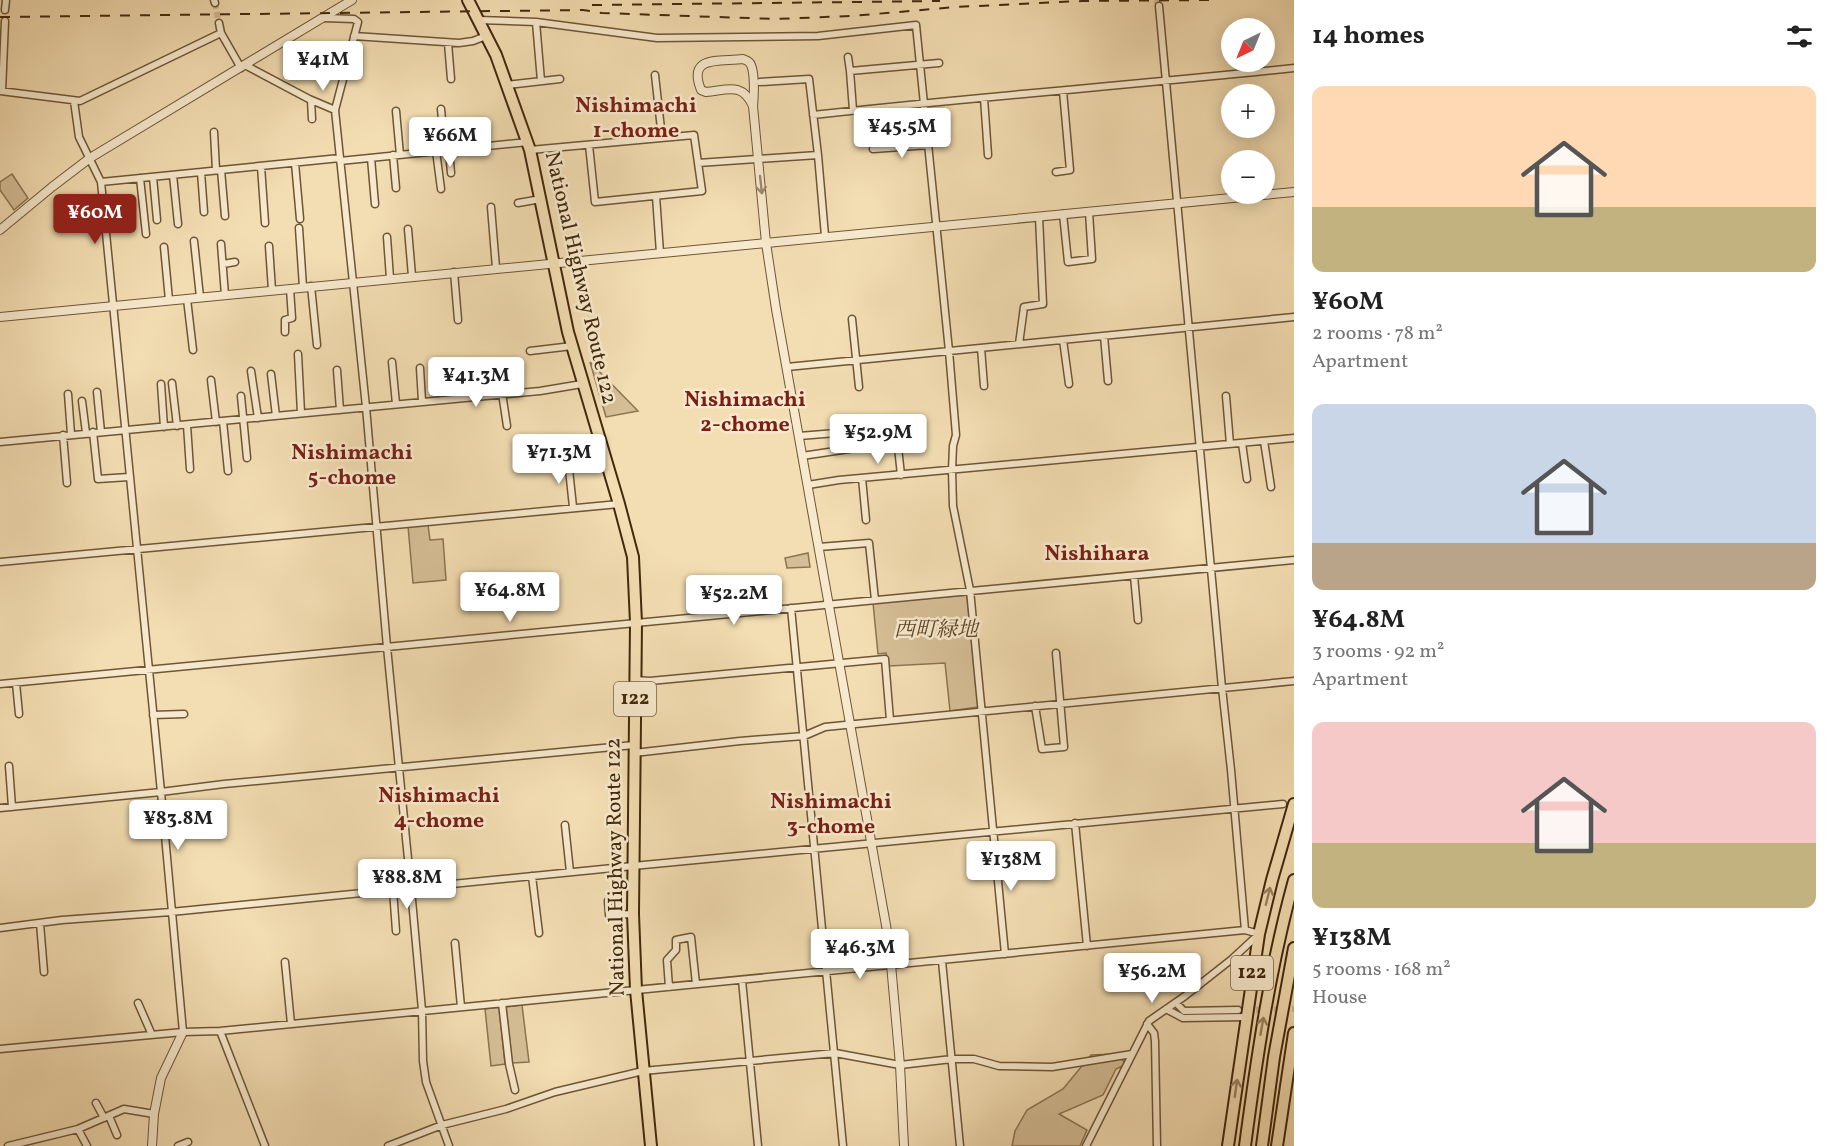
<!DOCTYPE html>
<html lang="en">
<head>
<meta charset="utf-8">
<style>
  :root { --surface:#fff; --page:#f2f2f2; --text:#222; --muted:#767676; --accent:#8f2418 }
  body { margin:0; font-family:Vollkorn,"Noto Serif JP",serif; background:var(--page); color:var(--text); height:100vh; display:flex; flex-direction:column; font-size:22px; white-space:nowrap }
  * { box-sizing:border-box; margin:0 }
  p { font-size:20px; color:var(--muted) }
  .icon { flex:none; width:33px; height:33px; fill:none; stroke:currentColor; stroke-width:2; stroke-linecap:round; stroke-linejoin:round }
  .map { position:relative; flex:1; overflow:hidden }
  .side { display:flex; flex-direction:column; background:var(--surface); width:540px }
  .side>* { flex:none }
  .needle { width:39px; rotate:223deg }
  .fabs { position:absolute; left:1221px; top:18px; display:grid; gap:12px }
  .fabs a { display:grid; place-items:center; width:54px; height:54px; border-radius:50%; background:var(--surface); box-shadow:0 3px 15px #0003; font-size:30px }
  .price { position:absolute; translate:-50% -51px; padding:0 14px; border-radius:6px; background:#fff; color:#222; font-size:20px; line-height:39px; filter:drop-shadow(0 2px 3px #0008) }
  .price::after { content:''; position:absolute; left:50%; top:36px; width:18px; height:14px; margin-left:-9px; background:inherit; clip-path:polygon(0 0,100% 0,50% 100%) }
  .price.current { background:var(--accent); color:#fff }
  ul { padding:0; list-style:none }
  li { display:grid; align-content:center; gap:12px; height:318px; padding:0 18px }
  li span { display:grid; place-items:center; height:186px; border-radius:12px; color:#555 }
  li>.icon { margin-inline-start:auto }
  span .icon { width:108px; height:108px; fill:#fffc; stroke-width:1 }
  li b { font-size:26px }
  h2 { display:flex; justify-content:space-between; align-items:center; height:72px; padding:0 18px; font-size:26px }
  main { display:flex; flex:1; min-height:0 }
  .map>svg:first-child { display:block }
  .green { fill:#d5be96; stroke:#8c7351; stroke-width:1.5 }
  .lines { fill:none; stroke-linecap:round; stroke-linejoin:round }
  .minor-tunnel { stroke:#d0b991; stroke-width:6; stroke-dasharray:6 3; stroke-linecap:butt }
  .minor-casing { stroke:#6e5536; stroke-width:9 }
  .tertiary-casing { stroke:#6e5536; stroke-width:10 }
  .trunk-casing { stroke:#42280c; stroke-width:14 }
  .motorway-casing { stroke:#42280c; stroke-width:14 }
  .minor { stroke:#f7e9cd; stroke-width:6 }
  .tertiary { stroke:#f7e9cd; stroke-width:8 }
  .trunk { stroke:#f3ddb2; stroke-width:10 }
  .motorway { stroke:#f3ddb2; stroke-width:10 }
  .rail { stroke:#42280c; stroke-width:2; stroke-dasharray:10 10; stroke-linecap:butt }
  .oneway { stroke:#9c886c }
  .oneway2 { stroke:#9a825f }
  .labels { text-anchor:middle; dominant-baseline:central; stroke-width:5; stroke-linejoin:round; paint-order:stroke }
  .shield { fill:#f7e9cd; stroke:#786246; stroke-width:1.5 }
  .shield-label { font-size:20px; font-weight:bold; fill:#42280c }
  .street-label { font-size:21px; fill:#42280c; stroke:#f7e9cd }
  .park-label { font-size:21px; font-style:italic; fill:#5f4628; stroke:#f7e9cd }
  .neighbourhood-label { font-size:22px; font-weight:bold; fill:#7a1f14; stroke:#f7e9cd }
</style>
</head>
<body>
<main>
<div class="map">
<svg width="1294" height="1146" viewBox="0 0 1294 1146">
  <rect width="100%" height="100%" fill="#f3ddb2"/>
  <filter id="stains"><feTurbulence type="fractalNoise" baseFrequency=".00333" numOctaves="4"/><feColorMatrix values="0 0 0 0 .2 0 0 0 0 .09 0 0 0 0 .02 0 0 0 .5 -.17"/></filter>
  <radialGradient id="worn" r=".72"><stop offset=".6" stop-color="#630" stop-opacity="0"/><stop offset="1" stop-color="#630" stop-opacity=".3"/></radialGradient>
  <path class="green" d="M 12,174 L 28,198 L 14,210 L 0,190 L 0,182 Z
    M 590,362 L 638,411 L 606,417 Z
    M 428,525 L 430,540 L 443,539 L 446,580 L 413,583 L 408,526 Z
    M 808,553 L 810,567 L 787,568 L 785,558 Z
    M 967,595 L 978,707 L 950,711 L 945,663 L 889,666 L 886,653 L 878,654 L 873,603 Z
    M 522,1005 L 529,1062 L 512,1063 L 506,1007 Z
    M 499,1007 L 505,1064 L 491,1066 L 485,1009 Z
    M 1115,1054 L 1127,1064 L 1116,1069 L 1103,1095 L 1059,1114 L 1087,1130 L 1080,1146 L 1012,1146 L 1015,1131 L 1027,1110 L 1063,1089 L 1091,1055 Z"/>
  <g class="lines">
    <path class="minor-tunnel" d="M 1156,0 L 1159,6
      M 215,3 L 219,23
      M 1247,1010 L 1294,1009"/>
    <g class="minor-casing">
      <path id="minor" d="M 214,0 L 215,3
        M 1159,6 L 1222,688 L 1231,770 L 1245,930
        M 5,10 L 6,0
        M 324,18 L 354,19 L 358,22 L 335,110
        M 478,20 L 536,22 L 657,38 L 818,36 L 916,25 L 949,351 L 956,435 L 953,446 L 952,470 L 953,506 L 970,590 L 1005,954
        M 536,22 L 541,81
        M 219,23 L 221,33 L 241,68
        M 354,36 L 459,43 L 473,41 L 486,36
        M 448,43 L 451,79
        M 848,57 L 850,71
        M 245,65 L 309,99 L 335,110 L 366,407 L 387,647 L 411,889 L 422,1010 L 423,1061 L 426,1082 L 449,1146
        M 655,75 L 662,138
        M 760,82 L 809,79 L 818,155 L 825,236
        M 507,85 L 560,79
        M 0,91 L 80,101 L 221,33
        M 2,91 L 5,21
        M 984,98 L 988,155
        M 311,100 L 312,119
        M 74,101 L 79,137 L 101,182 L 161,792 L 183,1032
        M 441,109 L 445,150
        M 853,110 L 850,71 L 939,63
        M 396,111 L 400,155
        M 813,115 C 973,97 1134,85 1294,68
        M 214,132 L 216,170
        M 873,149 L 929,145
        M 449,150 L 451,173
        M 530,150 L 694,135 L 702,191 L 595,202 L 589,145
        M 436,151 L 441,189
        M 393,155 L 396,188
        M 371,158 L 375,204
        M 340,161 L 528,142
        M 295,163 L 300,219
        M 698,163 L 818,155
        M 261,166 L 265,223
        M 221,170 L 225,216
        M 201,172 L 204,212
        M 1056,172 L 1070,170 L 1063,91
        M 173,175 L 178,224
        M 153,177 L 157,220
        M 140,178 L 146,234
        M 101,182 L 340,158
        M 656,196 L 660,253
        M 518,203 L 541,199
        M 491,207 L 496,268
        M 1063,214 L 1068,262 L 1092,259 L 1089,212
        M 299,228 L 303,287
        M 408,229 L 412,276
        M 387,237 L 390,278
        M 194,241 L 200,297
        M 221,244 L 225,295
        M 269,246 L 272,290
        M 164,247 L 169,300
        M 223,264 L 235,262
        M 454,272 L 458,320
        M 311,286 L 317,345
        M 187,299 L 193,350
        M 852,319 L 859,387
        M 285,332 L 285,320 L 292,318 L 290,289
        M 1104,336 L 1108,381
        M 1063,340 L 1069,384
        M 1019,344 L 1024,307 L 1043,304 L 1039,217
        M 981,348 L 984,386
        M 530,351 L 572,346
        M 298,354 L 301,413
        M 392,362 L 396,404
        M 787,367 L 1294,317
        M 420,368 L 422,401
        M 337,370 L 340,410
        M 251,371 L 258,418
        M 271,374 L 276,416
        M 211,380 L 216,422
        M 172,383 L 177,426
        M 161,384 L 164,427
        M 97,392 L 101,432
        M 502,393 L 507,426
        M 68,394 L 71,434
        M 241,396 L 247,458
        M 1226,396 L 1230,444
        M 82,401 L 86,433
        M 223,421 L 228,471
        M 187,425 L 190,469
        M 896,429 L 901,475
        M 93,432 L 98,479 L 129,477
        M 63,435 L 67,483
        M 799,436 L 861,431 L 862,447 L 802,456
        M 1264,441 L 1271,487
        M 0,442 L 540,391 L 582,384
        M 1242,443 L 1247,479
        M 568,460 L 573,507
        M 862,478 L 866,520
        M 808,485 L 839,480 L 1294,438
        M 819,547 L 869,543 L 875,600
        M 0,562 L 619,504
        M 1134,576 L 1138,620
        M 791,608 L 843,1146
        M 635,680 L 650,681 L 885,659 L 890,720
        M 16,683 L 19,714
        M 0,684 L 1294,560
        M 1035,706 L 1042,749 L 1064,747 L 1056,653
        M 153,715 L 184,714
        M 634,753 L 740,741 L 804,736 L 825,727 L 1294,681
        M 9,766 L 12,807
        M 0,808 L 161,792 L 224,784 L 634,745
        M 1075,823 L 1087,946
        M 565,825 L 570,872
        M 532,876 L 539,933
        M 393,890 L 396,931
        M 608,901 L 609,915 L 633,914
        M 40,923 L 44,972
        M 0,928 L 62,920 L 171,912 L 633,866 L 1283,804
        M 455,943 L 461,1007
        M 942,961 L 960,1146
        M 285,962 L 291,1024
        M 742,980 L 758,1146
        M 669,987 L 667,960 L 676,950 L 676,940 L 691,937 L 696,984
        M 138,1003 L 152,1035
        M 502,1003 L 509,1064 L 515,1090
        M 1176,1003 L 1184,1011 L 1238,1010
        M 1166,1009 L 1183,1018 L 1246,1017
        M 1147,1024 L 1154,1033 L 1155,1041 L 1157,1146
        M 220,1031 L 265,1146
        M 0,1049 L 183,1032 L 220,1031 L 1245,930 L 1259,934
        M 96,1103 L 104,1118
        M 109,1116 L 117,1135
        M 78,1129 L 87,1146
        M 8,1146 L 78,1129 L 124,1109 L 154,1114
        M 178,1146 L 188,1142
        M 388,1146 L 442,1125 L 506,1109 L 555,1092 L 643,1071 L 835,1053 L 900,1065 L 952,1059 L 974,1059 L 999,1066 L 1052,1067 L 1132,1054
        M 1086,1146 L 1149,1021 L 1185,996 L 1232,959 L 1259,934"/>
    </g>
    <g class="tertiary-casing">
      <path id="tertiary" d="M 753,106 C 742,82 728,90 706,92 L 701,90 C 687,55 719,62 743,59 C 747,61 749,60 751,65 C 755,74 754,97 753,106 L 766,243 L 776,309 L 889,942 L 900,1065 L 904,1146
        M 0,230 L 52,187 L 90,158 L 352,0
        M 0,317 L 1294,192
        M 152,1146 L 154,1114 L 161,1078 L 183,1032"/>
    </g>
    <g class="trunk-casing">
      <path id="trunk" d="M 468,0 L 496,55 L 530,150 L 568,332 L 619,504 L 633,557 L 636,623 L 633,914 L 636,990 L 651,1146
        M 1228,1146 L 1259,934 L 1272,880 L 1294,804
        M 1277,1146 L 1294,1033"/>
    </g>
    <g class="motorway-casing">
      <path id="motorway" d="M 1245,1146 C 1257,1056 1270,967 1294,880
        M 1262,1146 L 1274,1057 L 1294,948"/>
    </g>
    <use href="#minor" class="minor"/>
    <use href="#tertiary" class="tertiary"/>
    <use href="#trunk" class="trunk"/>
    <use href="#motorway" class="motorway"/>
    <path class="rail" d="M 592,5 L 940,1
      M 0,17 L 583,10 L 602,13 L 775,19 L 852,16 L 956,7 L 1082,1 L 1214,0"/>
  </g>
  <defs><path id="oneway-shaft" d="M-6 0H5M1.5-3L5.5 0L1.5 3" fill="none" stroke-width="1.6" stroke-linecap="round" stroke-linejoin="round" transform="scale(1.5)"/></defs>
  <use class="oneway" href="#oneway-shaft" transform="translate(761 185) rotate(84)"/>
  <g class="oneway2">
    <use href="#oneway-shaft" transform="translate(1268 896) rotate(-76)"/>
    <use href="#oneway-shaft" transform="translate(1262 1026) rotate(-80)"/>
    <use href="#oneway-shaft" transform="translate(1236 1088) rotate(-82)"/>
  </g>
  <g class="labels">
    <g class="shield">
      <rect x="614" y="682" width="42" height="34" rx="4.5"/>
      <rect x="1231" y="956" width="42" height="34" rx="4.5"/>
    </g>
    <g class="shield-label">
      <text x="635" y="699">122</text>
      <text x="1252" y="973">122</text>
    </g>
    <g class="street-label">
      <text transform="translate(580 278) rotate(77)">National Highway Route 122</text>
      <text transform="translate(616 867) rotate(-91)">National Highway Route 122</text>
    </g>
    <g class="park-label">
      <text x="936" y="630">西町緑地</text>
    </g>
    <g class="neighbourhood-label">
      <text x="636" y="106">Nishimachi<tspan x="636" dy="25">1-chome</tspan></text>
      <text x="745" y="400">Nishimachi<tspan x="745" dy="25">2-chome</tspan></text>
      <text x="352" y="453">Nishimachi<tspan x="352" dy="25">5-chome</tspan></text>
      <text x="1097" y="554">Nishihara</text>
      <text x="439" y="796">Nishimachi<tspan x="439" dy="25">4-chome</tspan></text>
      <text x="831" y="802">Nishimachi<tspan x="831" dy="25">3-chome</tspan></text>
    </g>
  </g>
  <rect width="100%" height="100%" filter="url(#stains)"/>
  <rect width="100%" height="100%" fill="url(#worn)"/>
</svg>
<div class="fabs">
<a><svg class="needle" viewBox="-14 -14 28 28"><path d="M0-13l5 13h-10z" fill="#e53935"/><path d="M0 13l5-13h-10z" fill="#767676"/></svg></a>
<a>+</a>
<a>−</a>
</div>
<b class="price" style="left:323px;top:92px">¥41M</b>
<b class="price" style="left:902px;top:159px">¥45.5M</b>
<b class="price" style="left:450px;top:168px">¥66M</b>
<b class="price current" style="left:95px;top:245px">¥60M</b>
<b class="price" style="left:476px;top:408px">¥41.3M</b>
<b class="price" style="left:878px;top:465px">¥52.9M</b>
<b class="price" style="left:559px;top:485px">¥71.3M</b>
<b class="price" style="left:510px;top:623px">¥64.8M</b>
<b class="price" style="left:734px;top:626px">¥52.2M</b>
<b class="price" style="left:178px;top:851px">¥83.8M</b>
<b class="price" style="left:1011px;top:892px">¥138M</b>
<b class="price" style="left:407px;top:910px">¥88.8M</b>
<b class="price" style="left:860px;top:980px">¥46.3M</b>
<b class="price" style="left:1152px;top:1004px">¥56.2M</b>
</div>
<section class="side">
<h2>14 homes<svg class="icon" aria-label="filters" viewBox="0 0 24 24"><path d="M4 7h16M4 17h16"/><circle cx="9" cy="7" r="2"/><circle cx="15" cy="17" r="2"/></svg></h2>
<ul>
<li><span style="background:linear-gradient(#ffd9b3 65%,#c2b280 0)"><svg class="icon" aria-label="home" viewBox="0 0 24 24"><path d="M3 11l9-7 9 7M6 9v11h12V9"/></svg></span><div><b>¥60M</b><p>2 rooms · 78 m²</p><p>Apartment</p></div></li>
<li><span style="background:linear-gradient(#c9d6e8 75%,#b9a48a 0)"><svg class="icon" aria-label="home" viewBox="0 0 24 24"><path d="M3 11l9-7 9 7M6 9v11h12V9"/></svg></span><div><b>¥64.8M</b><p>3 rooms · 92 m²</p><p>Apartment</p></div></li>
<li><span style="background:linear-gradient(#f6c9c9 65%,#c2b280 0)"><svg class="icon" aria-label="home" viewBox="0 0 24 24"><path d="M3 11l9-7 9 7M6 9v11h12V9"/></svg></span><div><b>¥138M</b><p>5 rooms · 168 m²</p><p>House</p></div></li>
</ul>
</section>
</main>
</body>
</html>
